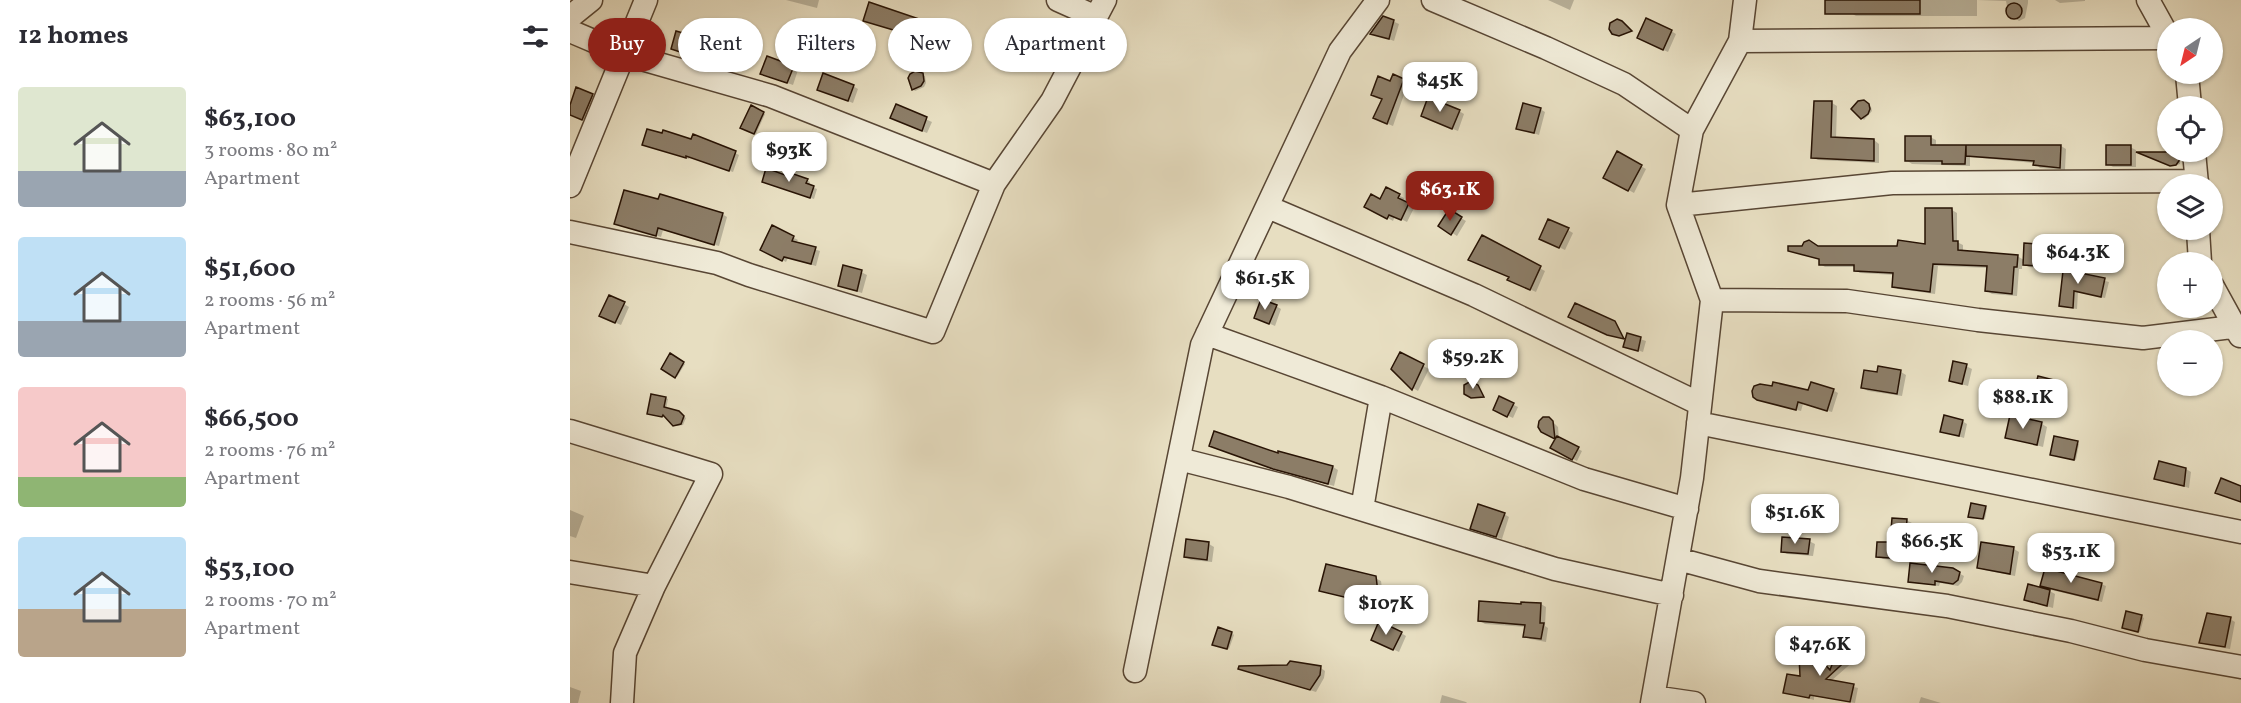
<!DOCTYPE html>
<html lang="en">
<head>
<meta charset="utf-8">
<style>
  :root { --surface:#fff; --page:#f2f2f3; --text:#2b2b33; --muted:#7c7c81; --accent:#8f2418 }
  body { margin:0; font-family:Vollkorn,serif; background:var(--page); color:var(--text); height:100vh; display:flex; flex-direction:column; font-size:22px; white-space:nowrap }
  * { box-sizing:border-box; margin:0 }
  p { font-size:20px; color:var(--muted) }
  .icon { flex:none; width:33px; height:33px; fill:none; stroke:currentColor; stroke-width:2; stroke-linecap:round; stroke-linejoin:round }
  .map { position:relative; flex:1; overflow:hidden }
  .drawer { display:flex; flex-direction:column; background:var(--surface); width:570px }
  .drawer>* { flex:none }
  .hud { position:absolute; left:18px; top:18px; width:570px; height:54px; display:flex; gap:12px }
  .needle { width:39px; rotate:215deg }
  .fabs { position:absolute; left:1587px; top:18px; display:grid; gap:12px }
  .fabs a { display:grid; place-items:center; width:66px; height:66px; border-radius:50%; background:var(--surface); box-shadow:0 2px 4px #0004; font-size:30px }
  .price { position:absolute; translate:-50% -51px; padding:0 14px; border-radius:12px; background:#fff; color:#222; font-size:20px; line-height:39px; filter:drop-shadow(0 2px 3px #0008) }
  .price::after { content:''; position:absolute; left:50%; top:36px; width:18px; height:14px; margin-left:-9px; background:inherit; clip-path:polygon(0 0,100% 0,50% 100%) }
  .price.selected { background:var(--accent); color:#fff }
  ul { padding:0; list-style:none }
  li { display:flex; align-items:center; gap:18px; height:150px; padding:0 18px }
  li span { display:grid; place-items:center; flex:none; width:168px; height:120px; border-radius:6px; color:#555 }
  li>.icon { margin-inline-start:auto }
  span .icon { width:72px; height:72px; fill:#fffc; stroke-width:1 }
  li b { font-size:26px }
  h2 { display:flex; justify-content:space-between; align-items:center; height:72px; padding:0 18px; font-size:26px }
  .pill { padding:0 21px; border-radius:27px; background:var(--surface); box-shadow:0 2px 4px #0004; font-size:21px; line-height:54px }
  .pill.selected { background:var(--accent); color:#fff }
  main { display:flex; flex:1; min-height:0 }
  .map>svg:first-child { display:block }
  .shadow { fill:#0003 }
  .building { fill:#8c7d67; stroke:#291405; stroke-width:1.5 }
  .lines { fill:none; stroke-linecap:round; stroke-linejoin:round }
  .minor-casing { stroke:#584634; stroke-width:25 }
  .minor { stroke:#efead7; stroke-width:22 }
</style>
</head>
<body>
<main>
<section class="drawer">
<h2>12 homes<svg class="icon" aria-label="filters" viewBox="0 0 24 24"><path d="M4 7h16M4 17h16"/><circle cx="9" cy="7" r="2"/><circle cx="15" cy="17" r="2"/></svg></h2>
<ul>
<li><span style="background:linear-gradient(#dfe7d0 70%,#9aa5b1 0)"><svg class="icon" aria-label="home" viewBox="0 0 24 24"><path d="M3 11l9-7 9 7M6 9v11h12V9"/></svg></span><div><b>$63,100</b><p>3 rooms · 80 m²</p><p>Apartment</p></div></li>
<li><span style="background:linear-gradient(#bfe0f5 70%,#9aa5b1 0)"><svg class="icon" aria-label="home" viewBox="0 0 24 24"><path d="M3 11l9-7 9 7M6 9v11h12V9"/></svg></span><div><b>$51,600</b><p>2 rooms · 56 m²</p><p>Apartment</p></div></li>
<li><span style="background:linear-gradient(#f6c9c9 75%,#8fb573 0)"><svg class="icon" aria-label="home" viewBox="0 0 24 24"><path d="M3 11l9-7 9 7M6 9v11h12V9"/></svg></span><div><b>$66,500</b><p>2 rooms · 76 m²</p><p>Apartment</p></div></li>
<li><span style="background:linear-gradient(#bfe0f5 60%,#b9a48a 0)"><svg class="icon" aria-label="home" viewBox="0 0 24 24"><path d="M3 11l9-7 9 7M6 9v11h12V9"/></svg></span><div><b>$53,100</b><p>2 rooms · 70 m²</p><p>Apartment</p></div></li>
</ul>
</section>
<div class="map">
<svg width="1671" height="703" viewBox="0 0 1671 703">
  <rect width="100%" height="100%" fill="#e7dec1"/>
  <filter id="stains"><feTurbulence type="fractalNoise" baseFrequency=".00333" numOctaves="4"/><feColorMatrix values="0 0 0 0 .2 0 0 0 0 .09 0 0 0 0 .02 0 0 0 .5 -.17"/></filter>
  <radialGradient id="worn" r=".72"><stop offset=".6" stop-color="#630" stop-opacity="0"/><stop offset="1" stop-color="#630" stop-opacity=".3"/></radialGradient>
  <path class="shadow" d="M 216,0 L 249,0 L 247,8 Z
    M 978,0 L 1004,0 L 1000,10 Z
    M 1281,0 L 1458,0 L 1458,3 L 1455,18 L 1449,21 L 1438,12 L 1436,1 L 1407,0 L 1407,16 L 1286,16 L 1281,13 Z
    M 1485,0 L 1515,0 L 1515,1 L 1490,3 Z
    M 814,17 L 829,24 L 824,41 L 802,33 Z
    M 295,20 L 351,22 L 357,25 L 352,39 Z
    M 1101,31 L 1106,34 L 1098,52 L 1074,41 Z
    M 141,33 L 146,36 L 138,61 L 108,51 L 121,37 Z
    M 430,34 L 458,45 L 453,59 L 430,50 Z
    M 175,46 L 181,62 L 168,65 L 166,64 Z
    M 223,67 L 228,70 L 223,85 L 198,76 Z
    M 347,72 L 355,76 L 356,83 L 354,87 L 345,91 L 343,89 Z
    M 833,80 L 838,83 L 823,126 L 811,121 L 821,83 Z
    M 283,86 L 288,89 L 283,103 L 254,92 Z
    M 22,95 L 28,98 L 18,122 L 0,114 L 0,109 Z
    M 1291,102 L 1301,107 L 1302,111 L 1294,120 L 1292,118 Z
    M 1262,103 L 1267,106 L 1266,139 L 1304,140 L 1309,144 L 1309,163 L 1248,160 L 1243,157 Z
    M 326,106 L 362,122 L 357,133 L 327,121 Z
    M 182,107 L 195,114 L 186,134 L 172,127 Z
    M 970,109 L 975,112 L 969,135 L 948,128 Z
    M 889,111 L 894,114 L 888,131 L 858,119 Z
    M 1360,137 L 1366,140 L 1366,147 L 1491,146 L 1496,149 L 1495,170 L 1470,168 L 1465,163 L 1400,157 L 1400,166 L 1342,164 L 1336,160 Z
    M 78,146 L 165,153 L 169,155 L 163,172 L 120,157 L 119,159 Z
    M 1560,147 L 1566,150 L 1566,167 L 1543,167 L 1538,164 Z
    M 1598,151 L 1610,156 L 1610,164 L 1604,166 L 1572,154 Z
    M 1047,153 L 1076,169 L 1064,193 L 1035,177 Z
    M 237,180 L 240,182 L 239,186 L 247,189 L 244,199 L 197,183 Z
    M 817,189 L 834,198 L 833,202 L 844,208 L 837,222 L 825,216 L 823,221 L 796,206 L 811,201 Z
    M 1356,210 L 1382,210 L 1387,213 L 1387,242 L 1393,245 L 1393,252 L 1447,256 L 1454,260 L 1489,248 L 1494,251 L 1493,263 L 1509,267 L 1509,274 L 1539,282 L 1535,298 L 1508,292 L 1507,309 L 1494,307 L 1490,305 L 1495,270 L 1459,267 L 1452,263 L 1452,269 L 1449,269 L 1447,296 L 1422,294 L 1417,291 L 1419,268 L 1368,266 L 1365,294 L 1328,289 L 1323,286 L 1325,275 L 1290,273 L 1285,270 L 1285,267 L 1255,267 L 1250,264 L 1250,260 L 1219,250 L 1248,247 L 1356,246 Z
    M 879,211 L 896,221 L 887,236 L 870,225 Z
    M 152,214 L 157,217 L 149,246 L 93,230 L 91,237 L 46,223 Z
    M 203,227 L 228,240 L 226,243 L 250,251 L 246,266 L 218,258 L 216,262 L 192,249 Z
    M 998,230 L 1003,233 L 995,250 L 976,241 Z
    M 912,237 L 975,271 L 966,292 L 944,282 Z
    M 291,272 L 297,275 L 292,293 L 269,286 Z
    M 54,304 L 59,307 L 51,325 L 37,319 Z
    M 706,306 L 711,309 L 705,326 L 691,320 Z
    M 1058,335 L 1076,341 L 1073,352 L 1055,346 Z
    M 831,354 L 859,369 L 848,391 L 843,388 Z
    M 101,355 L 115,364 L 107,377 L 93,368 Z
    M 1396,366 L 1402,369 L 1398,386 L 1380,381 Z
    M 1331,372 L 1336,375 L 1332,396 L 1298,391 L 1293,388 L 1308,374 Z
    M 1469,378 L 1489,385 L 1486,397 L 1466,390 Z
    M 1263,390 L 1268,393 L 1262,412 L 1233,404 L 1231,411 L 1188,399 Z
    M 96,398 L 98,399 L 96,409 L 111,414 L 116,418 L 113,425 L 107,426 L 95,415 L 94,417 L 81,415 Z
    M 930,398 L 948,407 L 943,418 L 930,412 Z
    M 981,420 L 988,427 L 989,439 L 1012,451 L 1007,461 L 982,448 L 987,438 L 971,429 Z
    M 1392,421 L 1397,424 L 1394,438 L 1372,431 Z
    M 1472,424 L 1477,427 L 1473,447 L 1437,437 Z
    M 1507,443 L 1509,444 L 1506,460 L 1484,455 Z
    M 646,448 L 709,454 L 763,467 L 768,470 L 764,486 L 710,471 Z
    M 1616,469 L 1621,472 L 1619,488 L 1586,478 Z
    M 1415,507 L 1417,508 L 1415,519 L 1402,517 Z
    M 0,510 L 14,516 L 6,538 L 0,536 Z
    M 934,514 L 939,517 L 932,539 L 907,531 Z
    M 1336,520 L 1342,523 L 1339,561 L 1313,559 L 1308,556 L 1321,544 Z
    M 1239,541 L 1245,544 L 1243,556 L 1217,554 L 1212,551 Z
    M 639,544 L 644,547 L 642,562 L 621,560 L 615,557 Z
    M 1412,544 L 1444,549 L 1449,552 L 1445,576 L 1414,570 L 1408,567 Z
    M 1383,570 L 1394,576 L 1392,582 L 1388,586 L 1370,583 L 1369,586 L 1344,583 L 1339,581 Z
    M 805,578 L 811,581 L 813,596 L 805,605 L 751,590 Z
    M 1531,584 L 1536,586 L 1532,602 L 1477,589 L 1471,586 Z
    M 1478,590 L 1485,594 L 1483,608 L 1456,600 Z
    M 971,604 L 976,607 L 975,626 L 978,628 L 976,642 L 960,639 L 955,636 L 956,627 L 915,624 L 910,621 L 952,606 Z
    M 1572,617 L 1574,618 L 1570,632 L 1556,628 Z
    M 1660,619 L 1665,622 L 1660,649 L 1636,645 L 1631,642 Z
    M 662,633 L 664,635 L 659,649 L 646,645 Z
    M 831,633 L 836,636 L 829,652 L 808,642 Z
    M 1277,645 L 1286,651 L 1285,660 L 1261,681 L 1288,688 L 1285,703 L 1244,696 L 1244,700 L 1215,692 L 1232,678 L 1242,652 L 1261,670 Z
    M 670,668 L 751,668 L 755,671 L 754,678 L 746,692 Z
    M 0,687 L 11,691 L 8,703 L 0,703 Z
    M 872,695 L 896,702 L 897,703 L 870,703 Z
    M 1351,697 L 1371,703 L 1349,703 Z"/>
  <path class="building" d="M 1255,0 L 1350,0 L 1350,14 L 1255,14 Z
    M 299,2 L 352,20 L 347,37 L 293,21 Z
    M1436 11a8 8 0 1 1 16 0a8 8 0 1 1-16 0Z
    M 813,16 L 824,20 L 819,39 L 800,34 Z
    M 1076,18 L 1102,30 L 1093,50 L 1067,38 Z
    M 1047,19 L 1052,21 L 1062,31 L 1049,36 L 1042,34 L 1039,29 L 1040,23 Z
    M 123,25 L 142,32 L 132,59 L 101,49 L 106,31 L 120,35 Z
    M 429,32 L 453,41 L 447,57 L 423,48 Z
    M 175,44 L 180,61 L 165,65 L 160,49 Z
    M 197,56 L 224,66 L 217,83 L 190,74 Z
    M 345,71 L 353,73 L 354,81 L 351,86 L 342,90 L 338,78 L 340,74 Z
    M 253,73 L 284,85 L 278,101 L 247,90 Z
    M 823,74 L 834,79 L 817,124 L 803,118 L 812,99 L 801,95 L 808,76 L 820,81 Z
    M 6,87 L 23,94 L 12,120 L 0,115 L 0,105 Z
    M 858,97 L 890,110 L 882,129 L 851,116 Z
    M 1294,100 L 1299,104 L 1300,109 L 1298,114 L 1291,119 L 1281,109 L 1288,101 Z
    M 1244,101 L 1262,101 L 1261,137 L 1304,139 L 1304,161 L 1241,158 Z
    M 953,103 L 971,108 L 964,133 L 946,129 Z
    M 326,104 L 357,117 L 352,131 L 320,118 Z
    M 181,105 L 194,112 L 184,134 L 170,128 Z
    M 77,129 L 92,133 L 93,130 L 121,139 L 123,134 L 166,151 L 159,171 L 116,156 L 116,158 L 72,145 Z
    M 1335,136 L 1361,136 L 1361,145 L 1396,145 L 1395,164 L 1372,164 L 1372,161 L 1335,161 Z
    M 1396,145 L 1491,145 L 1490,168 L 1463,165 L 1464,161 L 1396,156 Z
    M 1536,145 L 1561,145 L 1561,165 L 1536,165 Z
    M 1047,151 L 1072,165 L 1058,191 L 1033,178 Z
    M 1566,152 L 1611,152 L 1611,158 L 1606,165 L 1600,166 Z
    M 196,168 L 215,175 L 215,171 L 238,179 L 236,183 L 244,186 L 240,198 L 192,182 Z
    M 816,187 L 830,194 L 828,198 L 839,203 L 831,220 L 819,215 L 817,219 L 794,207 L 801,194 L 810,199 Z
    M 54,190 L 88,199 L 90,194 L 153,213 L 144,245 L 88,228 L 86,236 L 44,224 Z
    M 1355,208 L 1382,208 L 1383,241 L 1388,241 L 1388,250 L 1448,255 L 1447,267 L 1444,267 L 1442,294 L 1415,291 L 1417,266 L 1363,264 L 1360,292 L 1322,287 L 1323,273 L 1284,271 L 1284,265 L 1249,265 L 1249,259 L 1218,251 L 1218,246 L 1232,246 L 1234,242 L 1239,240 L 1248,246 L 1327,246 L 1328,240 L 1355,244 Z
    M 879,209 L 892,217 L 881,235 L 868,226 Z
    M 978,219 L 999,228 L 989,248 L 969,239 Z
    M 202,225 L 224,236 L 222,241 L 246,247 L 241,264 L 214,257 L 212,261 L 190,250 Z
    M 912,235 L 971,266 L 960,290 L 937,280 L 939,277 L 898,260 Z
    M 1454,243 L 1489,246 L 1488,267 L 1453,265 Z
    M 1494,262 L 1506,263 L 1505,272 L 1535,278 L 1531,297 L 1504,291 L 1503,308 L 1489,306 Z
    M 273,265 L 292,270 L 287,291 L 268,286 Z
    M 39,295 L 55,302 L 45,323 L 29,316 Z
    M 691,299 L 707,305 L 699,324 L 684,318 Z
    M 1005,303 L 1045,321 L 1054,339 L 1037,335 L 998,317 Z
    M 1057,333 L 1071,337 L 1068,351 L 1053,347 Z
    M 830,352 L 854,364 L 842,390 L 821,369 Z
    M 100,353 L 114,362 L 105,378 L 91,369 Z
    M 1383,361 L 1397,364 L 1392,384 L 1379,381 Z
    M 1308,366 L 1331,370 L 1327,394 L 1291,388 L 1294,370 L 1307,372 Z
    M 1468,376 L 1484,380 L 1480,395 L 1464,391 Z
    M 901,381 L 908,385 L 914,397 L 901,398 L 894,394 L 894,385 Z
    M 1203,382 L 1238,390 L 1241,382 L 1264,389 L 1257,411 L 1228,402 L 1226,410 L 1187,400 L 1183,397 L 1182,391 L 1184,386 L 1190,384 L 1202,386 Z
    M 81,394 L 96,397 L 94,407 L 109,411 L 114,416 L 111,424 L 103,426 L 93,415 L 92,417 L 77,414 Z
    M 929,396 L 944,403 L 937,417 L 923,410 Z
    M 1374,415 L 1393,420 L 1389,436 L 1370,432 Z
    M 1440,415 L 1472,422 L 1467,445 L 1435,438 Z
    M 973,417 L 979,417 L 983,421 L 985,439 L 987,436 L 1009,447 L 1002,460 L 980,448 L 985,439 L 971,432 L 968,427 L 969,421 Z
    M 644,431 L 708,453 L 708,451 L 763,466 L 758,484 L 703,469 L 639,446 Z
    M 1484,436 L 1508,441 L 1504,460 L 1480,455 Z
    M 1589,461 L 1616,468 L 1614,486 L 1584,479 Z
    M 1651,478 L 1671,486 L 1671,502 L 1645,493 Z
    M 1401,503 L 1416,506 L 1413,519 L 1398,517 Z
    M 908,504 L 935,513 L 926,537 L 900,529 Z
    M 1322,518 L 1337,519 L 1334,559 L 1306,557 L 1307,542 L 1320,542 Z
    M 1212,537 L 1240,539 L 1238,554 L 1211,552 Z
    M 616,539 L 639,542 L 637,560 L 614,557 Z
    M 1411,542 L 1444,547 L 1440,574 L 1407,568 Z
    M 1340,563 L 1383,568 L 1390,572 L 1388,580 L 1383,584 L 1365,581 L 1365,585 L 1338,582 Z
    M 756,564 L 806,576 L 808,593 L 799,603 L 749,591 Z
    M 1475,568 L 1532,583 L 1528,600 L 1470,586 Z
    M 1458,584 L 1480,590 L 1477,606 L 1454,600 Z
    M 909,601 L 951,604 L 951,602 L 971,603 L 970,623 L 974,623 L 971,639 L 953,637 L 955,625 L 908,621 Z
    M 1556,611 L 1572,615 L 1568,632 L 1552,628 Z
    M 1637,613 L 1661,617 L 1655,647 L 1629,643 Z
    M 809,621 L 832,632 L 823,650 L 801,640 Z
    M 648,627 L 662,632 L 657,649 L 642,645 Z
    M 1275,643 L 1282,647 L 1282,655 L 1256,679 L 1284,684 L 1280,702 L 1240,695 L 1239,698 L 1213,693 L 1217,674 L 1230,676 L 1229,656 L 1232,650 L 1237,648 L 1242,650 L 1260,670 L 1268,648 Z
    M 720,661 L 751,666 L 750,675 L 740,690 L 668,669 L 669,666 L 717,665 Z"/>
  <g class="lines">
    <g class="minor-casing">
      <path id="minor" d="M 488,0 L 526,17
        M 863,0 L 976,48 L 1054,84 L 1122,130
        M 1578,0 L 1598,36
        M 0,17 L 21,0
        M 0,31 L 54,54 L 201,96 L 424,184
        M 1170,41 L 1598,38
        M 1617,74 L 1620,106
        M 1624,152 L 1627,184
        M 0,186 L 76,0
        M 1108,205 L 1322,183 L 1627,181
        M 698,207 L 904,295 L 1130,404
        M 1628,230 L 1630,262
        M 0,232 L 147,263 L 179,275 L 363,332 L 424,184 L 482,101 L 535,0
        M 1642,285 L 1670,336
        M 1142,300 L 1277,301 L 1408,320 L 1573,338 L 1671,326
        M 637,334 L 811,397 L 1014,479 L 1117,509
        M 1128,423 L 1671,532
        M 0,431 L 141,474 L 84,586 L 55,653 L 52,703
        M 609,459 L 719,487 L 985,569 L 1102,595
        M 792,509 L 811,397
        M 1108,559 L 1189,581 L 1377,606 L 1501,631 L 1575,650 L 1671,667
        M 0,572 L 84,586
        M 565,671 L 632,345 L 770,51 L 808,0
        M 1083,697 L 1124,703
        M 1082,703 L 1122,478 L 1142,300 L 1108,205 L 1122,130 L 1170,41 L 1175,0"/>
    </g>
    <use href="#minor" class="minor"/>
  </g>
  <rect width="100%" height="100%" filter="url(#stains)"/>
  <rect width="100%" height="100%" fill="url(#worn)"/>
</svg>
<div class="fabs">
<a><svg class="needle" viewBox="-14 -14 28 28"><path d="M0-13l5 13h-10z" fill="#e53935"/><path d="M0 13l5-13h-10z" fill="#7c7c81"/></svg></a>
<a><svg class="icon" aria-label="locate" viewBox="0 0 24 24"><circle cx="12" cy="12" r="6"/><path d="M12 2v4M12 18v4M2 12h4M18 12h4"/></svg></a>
<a><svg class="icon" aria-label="layers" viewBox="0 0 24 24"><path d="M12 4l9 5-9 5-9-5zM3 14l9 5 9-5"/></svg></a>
<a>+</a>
<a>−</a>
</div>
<b class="price" style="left:870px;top:113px">$45K</b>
<b class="price" style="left:219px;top:183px">$93K</b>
<b class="price selected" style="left:880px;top:222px">$63.1K</b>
<b class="price" style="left:1508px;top:285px">$64.3K</b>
<b class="price" style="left:695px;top:311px">$61.5K</b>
<b class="price" style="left:903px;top:390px">$59.2K</b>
<b class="price" style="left:1453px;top:430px">$88.1K</b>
<b class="price" style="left:1225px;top:545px">$51.6K</b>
<b class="price" style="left:1362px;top:574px">$66.5K</b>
<b class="price" style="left:1501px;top:584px">$53.1K</b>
<b class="price" style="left:816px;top:636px">$107K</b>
<b class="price" style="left:1250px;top:677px">$47.6K</b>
<div class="hud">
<a class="pill selected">Buy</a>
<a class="pill">Rent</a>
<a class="pill">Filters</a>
<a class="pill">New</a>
<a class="pill">Apartment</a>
</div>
</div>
</main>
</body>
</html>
